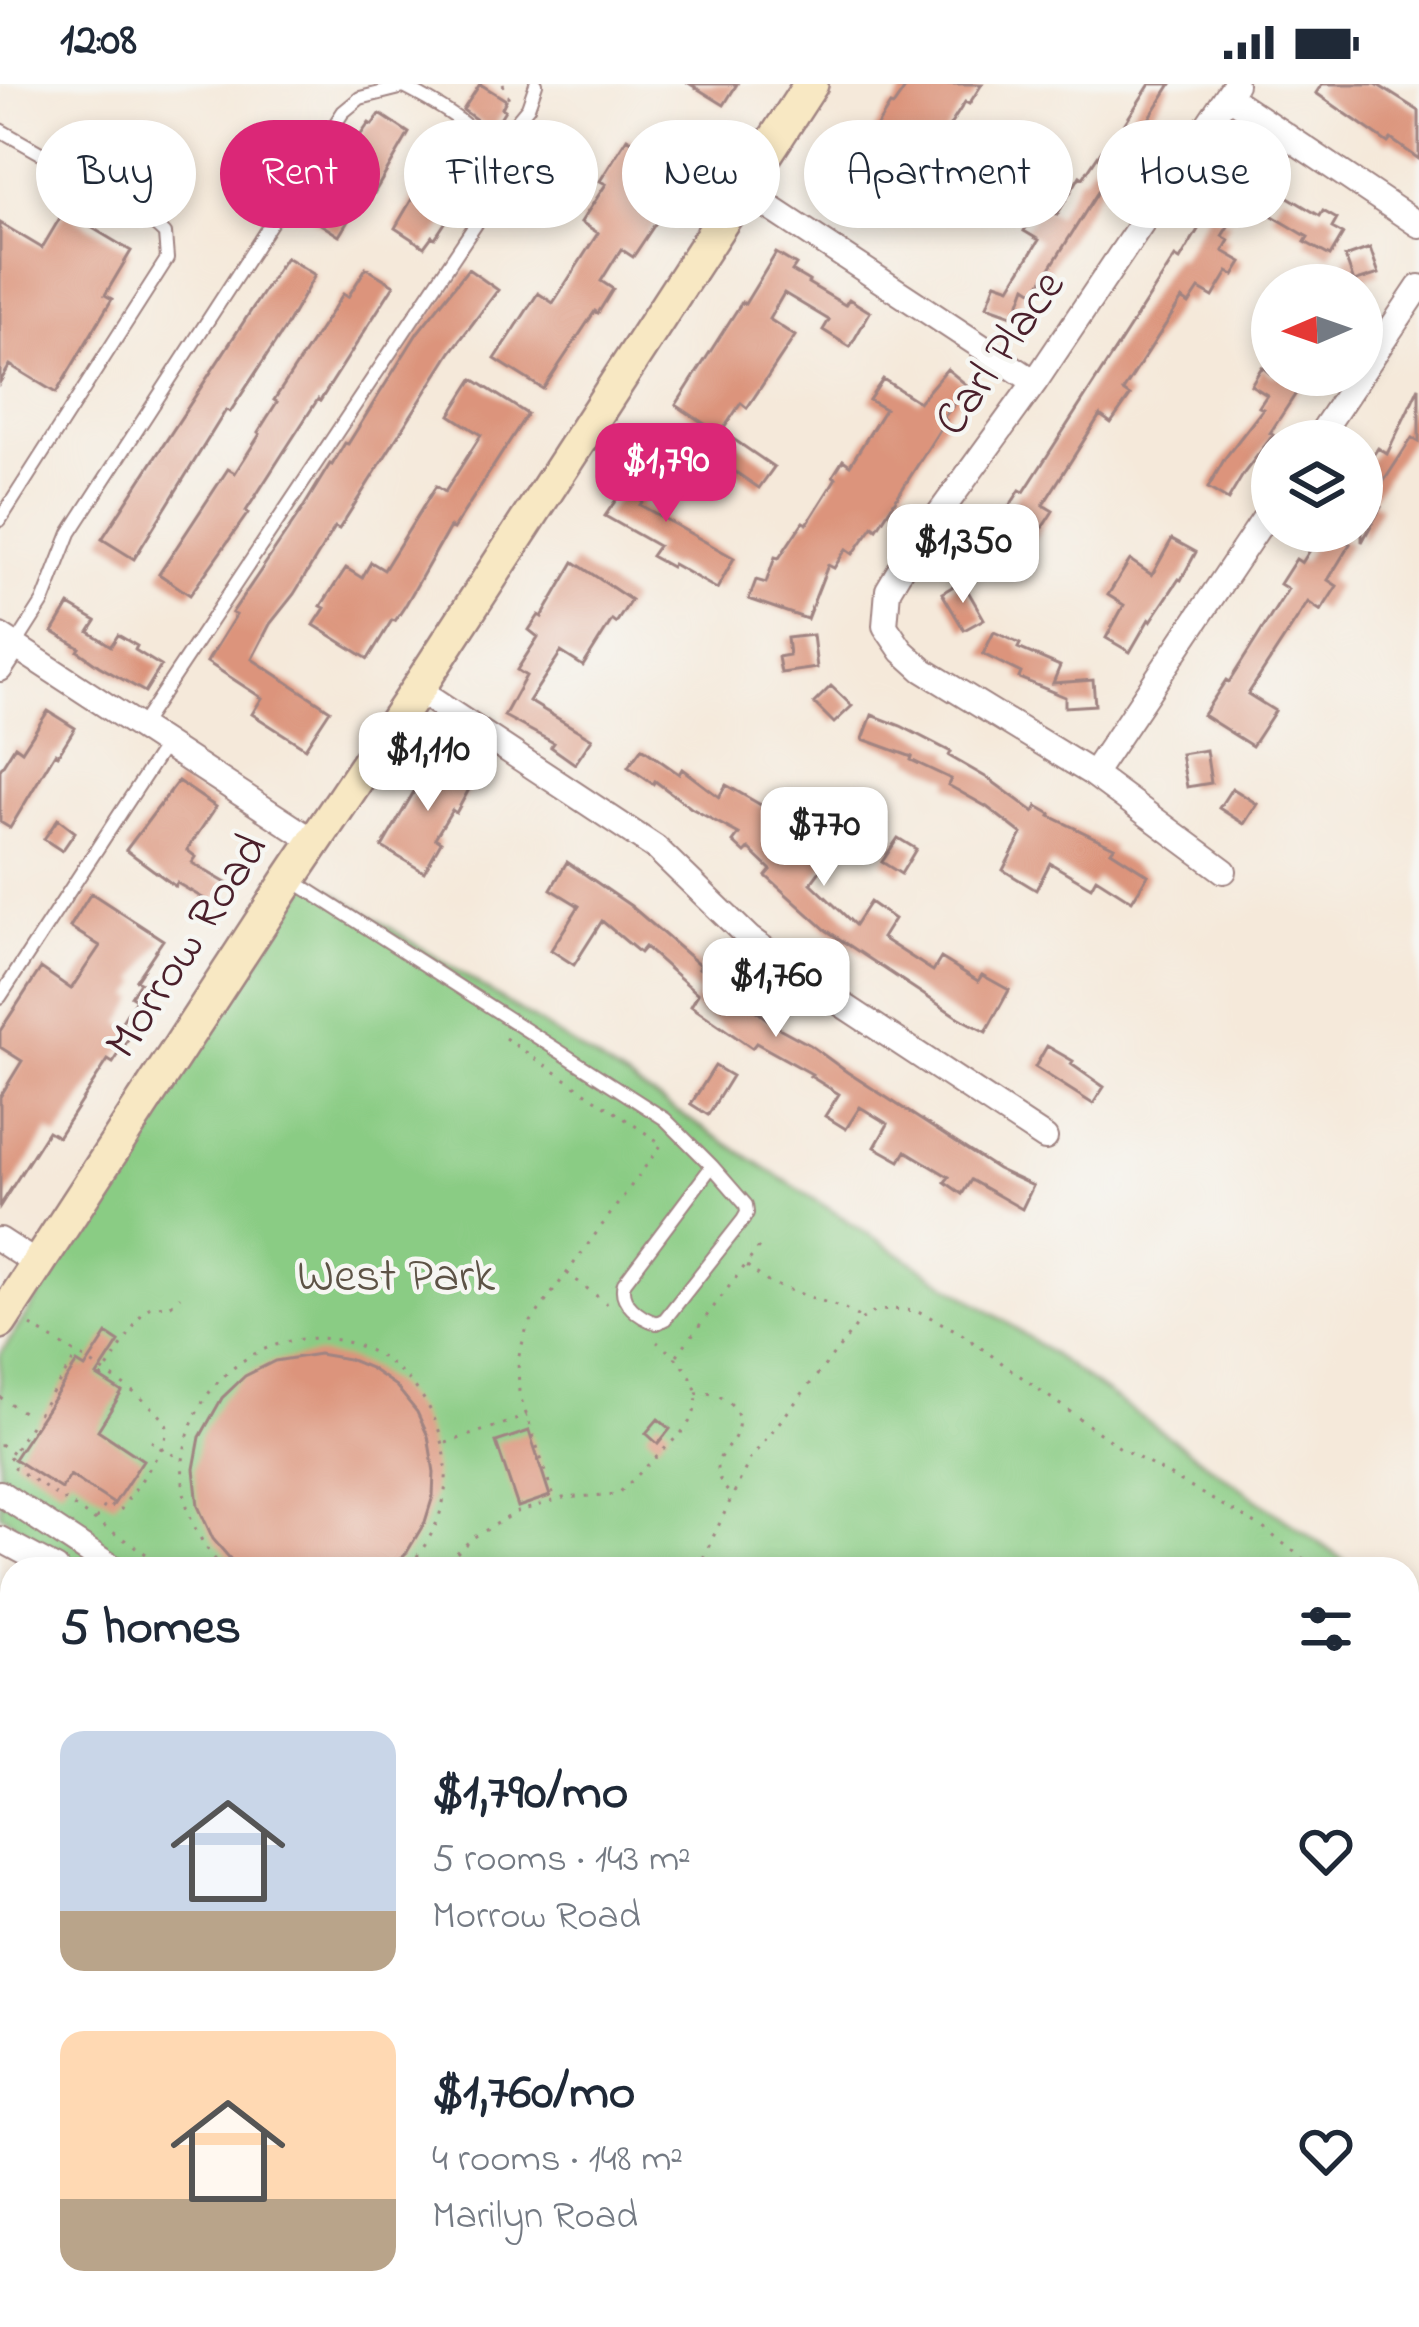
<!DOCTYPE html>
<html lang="en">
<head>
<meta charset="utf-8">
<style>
  :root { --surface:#fff; --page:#f2f2f3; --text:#1f2937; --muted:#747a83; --accent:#db2777 }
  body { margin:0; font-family:"Indie Flower",sans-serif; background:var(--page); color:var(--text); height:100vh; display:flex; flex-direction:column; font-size:45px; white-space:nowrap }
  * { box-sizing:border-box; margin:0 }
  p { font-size:39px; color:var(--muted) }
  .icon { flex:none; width:66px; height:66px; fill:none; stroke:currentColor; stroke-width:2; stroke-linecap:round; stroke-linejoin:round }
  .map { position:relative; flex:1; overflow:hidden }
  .sheet { position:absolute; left:0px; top:1473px; width:1419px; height:771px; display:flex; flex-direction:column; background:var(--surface); border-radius:36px 36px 0 0; box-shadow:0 6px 18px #0003 }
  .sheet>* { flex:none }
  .hud { position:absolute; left:36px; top:36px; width:1347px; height:108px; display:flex; gap:24px }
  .needle { width:78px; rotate:268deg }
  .controls { position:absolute; left:1251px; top:180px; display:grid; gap:24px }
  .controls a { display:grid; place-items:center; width:132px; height:132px; border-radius:50%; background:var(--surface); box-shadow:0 6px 18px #0003; font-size:60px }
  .price { position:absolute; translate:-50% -102px; padding:0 27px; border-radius:24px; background:#fff; color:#222; font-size:39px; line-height:78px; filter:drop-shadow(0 3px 6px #0008) }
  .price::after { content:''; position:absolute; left:50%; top:72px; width:36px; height:27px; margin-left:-18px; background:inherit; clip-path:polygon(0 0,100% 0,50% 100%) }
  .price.active { background:var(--accent); color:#fff }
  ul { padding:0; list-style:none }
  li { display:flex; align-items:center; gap:36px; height:300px; padding:0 60px }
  li span { display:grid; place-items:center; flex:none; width:336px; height:240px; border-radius:24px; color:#555 }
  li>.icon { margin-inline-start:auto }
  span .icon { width:144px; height:144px; fill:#fffc; stroke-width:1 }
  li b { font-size:51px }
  h2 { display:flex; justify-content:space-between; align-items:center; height:144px; padding:0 60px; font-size:51px }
  .chip { padding:0 42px; border-radius:54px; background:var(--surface); box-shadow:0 6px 18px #0003; font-size:42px; line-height:108px }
  .chip.active { background:var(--accent); color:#fff }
  .status { display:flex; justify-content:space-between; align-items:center; height:84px; padding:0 60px; background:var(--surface); direction:ltr }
  .status svg { height:33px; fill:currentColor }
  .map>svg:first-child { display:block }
  .industrial { fill:#cbc3b8 }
  .green { fill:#8acc84; stroke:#6a7658; stroke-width:3 }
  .water { fill:#59c4d4; stroke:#527280; stroke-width:3 }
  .building { fill:#dc947b }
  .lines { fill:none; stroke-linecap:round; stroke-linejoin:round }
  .lane-casing { stroke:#a08482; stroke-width:16 }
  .street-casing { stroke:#a08482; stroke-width:28 }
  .secondary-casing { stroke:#a08482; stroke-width:38 }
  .highway-casing { stroke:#a08482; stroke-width:46 }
  .path { stroke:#a08482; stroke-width:3; stroke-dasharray:3 9; stroke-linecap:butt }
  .lane { stroke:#fff; stroke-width:12 }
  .street { stroke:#fff; stroke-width:24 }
  .secondary { stroke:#f8e8c3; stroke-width:33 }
  .highway { stroke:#edc569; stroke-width:42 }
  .labels { text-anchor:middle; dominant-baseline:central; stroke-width:9; stroke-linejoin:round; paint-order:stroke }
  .street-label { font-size:48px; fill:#4a1f2b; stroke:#f6f6f2 }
  .park-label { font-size:48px; fill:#5d5346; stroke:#f6f6f2 }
</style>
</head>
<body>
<div class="status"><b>12:08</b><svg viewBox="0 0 49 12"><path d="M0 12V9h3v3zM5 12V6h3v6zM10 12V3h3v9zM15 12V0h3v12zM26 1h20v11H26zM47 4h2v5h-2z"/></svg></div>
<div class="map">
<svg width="1419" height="2243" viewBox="0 0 1419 2243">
  <rect width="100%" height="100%" fill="#f6f6f2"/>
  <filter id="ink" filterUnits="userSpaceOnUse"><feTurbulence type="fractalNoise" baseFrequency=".00833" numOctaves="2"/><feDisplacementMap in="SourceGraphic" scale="24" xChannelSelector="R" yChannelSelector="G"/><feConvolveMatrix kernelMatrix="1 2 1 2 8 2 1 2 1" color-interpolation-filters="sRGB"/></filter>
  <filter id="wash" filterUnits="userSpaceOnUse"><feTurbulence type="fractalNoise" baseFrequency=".004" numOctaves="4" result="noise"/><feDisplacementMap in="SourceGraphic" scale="48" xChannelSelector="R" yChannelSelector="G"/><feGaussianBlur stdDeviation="2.7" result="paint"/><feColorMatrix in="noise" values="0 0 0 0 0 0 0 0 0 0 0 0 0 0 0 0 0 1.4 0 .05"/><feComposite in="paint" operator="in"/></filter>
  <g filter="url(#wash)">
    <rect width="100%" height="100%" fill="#f5e9da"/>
    <path class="industrial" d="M 1419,1993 L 1419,2243 L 1321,2243 L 1320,2239 L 1248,2232 L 1407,2232 L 1407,2004 Z"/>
    <path class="green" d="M 312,794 L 1009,1240 L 1356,1485 L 82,1485 L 0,1430 L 0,1271 Z"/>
    <path class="water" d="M 1419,1545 L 1419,1680 L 1407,1703 L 1407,1580 Z
      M 434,2232 L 594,2232 L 569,2243 L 409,2243 Z"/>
    <g id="blocks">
      <path class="building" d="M 480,0 L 506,16 L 502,24 L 505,26 L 492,47 L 463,26 Z
        M 690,0 L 737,0 L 724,21 Z
        M 908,0 L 982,0 L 969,20 L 965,18 L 928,76 L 901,58 L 874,101 L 843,81 L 862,49 L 870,53 L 890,21 L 893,22 Z
        M 1150,0 L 1171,0 L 1140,49 L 1125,39 Z
        M 1322,0 L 1376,0 L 1419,27 L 1419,75 L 1391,55 L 1388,59 L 1316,9 Z
        M 380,30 L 409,49 L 366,123 L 363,121 L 361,125 L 357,122 L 339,152 L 311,134 L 353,62 L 369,39 L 372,41 Z
        M 627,54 L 687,92 L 633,173 L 621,165 L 601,197 L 613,205 L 598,229 L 595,227 L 543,305 L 495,275 L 538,209 L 553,219 L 598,149 L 581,138 L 606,100 L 600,97 Z
        M 1103,64 L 1121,76 L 1108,92 L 1035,208 L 1026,202 L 1015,232 L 987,222 L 996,198 L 1010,203 L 1039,156 L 1024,147 L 1040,121 L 1057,131 L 1080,92 L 1083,94 Z
        M 447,65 L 476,85 L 469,96 L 472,98 L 435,154 L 432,152 L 424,163 L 395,144 L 413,113 Z
        M 955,82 L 970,88 L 935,136 L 922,127 Z
        M 1231,91 L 1259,91 L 1260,123 L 1231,123 Z
        M 1283,110 L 1320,132 L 1323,127 L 1337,135 L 1332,144 L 1343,150 L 1330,172 L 1305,158 L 1308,153 L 1271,131 Z
        M 64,127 L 131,167 L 105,211 L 112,215 L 56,309 L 10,281 L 0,298 L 0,139 L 42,164 Z
        M 1209,127 L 1230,139 L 1222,152 L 1229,156 L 1223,167 L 1242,178 L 1234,191 L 1228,188 L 1213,213 L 1199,205 L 1189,220 L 1182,215 L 1123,307 L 1130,312 L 1111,339 L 1100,331 L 1043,421 L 1053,427 L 1035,455 L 1024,448 L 999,488 L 980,476 L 1005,435 L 1002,434 L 1020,406 L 1024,408 L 1175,173 L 1180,176 Z
        M 1370,164 L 1379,190 L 1354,198 L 1345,173 Z
        M 776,169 L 796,181 L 792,187 L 809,197 L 808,199 L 845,221 L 849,215 L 870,228 L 850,263 L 823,246 L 829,236 L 784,209 L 769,235 L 795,252 L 747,324 L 741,319 L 720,350 L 676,321 L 742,218 L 745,220 Z
        M 286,173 L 315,191 L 285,244 L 230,328 L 226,326 L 134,475 L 102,455 Z
        M 366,184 L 394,201 L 320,317 L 318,315 L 285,366 L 246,427 L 248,429 L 190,511 L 159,490 L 228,385 L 235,389 L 260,350 L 258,348 L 277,318 L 274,316 L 343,210 L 348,213 Z
        M 468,185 L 498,206 L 451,268 L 339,445 L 335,443 L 294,510 L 270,540 L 252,575 L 330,626 L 305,664 L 252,630 L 262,614 L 207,578 L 236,531 L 232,529 L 303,424 L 330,380 L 332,381 L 345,359 L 348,360 L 418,248 Z
        M 1262,283 L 1272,291 L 1308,291 L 1270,349 L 1273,351 L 1244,389 L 1228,416 L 1208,404 L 1225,374 L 1263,325 L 1259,323 L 1267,311 L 1251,301 Z
        M 947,285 L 969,303 L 943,334 L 946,336 L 877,445 L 873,442 L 853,470 L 846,465 L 834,484 L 828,481 L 807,535 L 749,515 L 756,496 L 766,499 L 775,473 L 779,474 L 803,438 L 807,440 L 836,394 L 833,392 L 843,376 L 850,381 L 885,325 L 869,316 L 883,295 L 919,318 Z
        M 473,295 L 527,330 L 453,445 L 450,443 L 405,522 L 395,537 L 392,536 L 368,575 L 314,541 L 325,524 L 321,522 L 346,484 L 362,494 L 371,478 L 384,486 L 436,402 L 445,408 L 481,351 L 450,331 Z
        M 1419,303 L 1419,358 L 1412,354 L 1371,417 L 1381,423 L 1362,458 L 1362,388 L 1378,364 L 1387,370 Z
        M 726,350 L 774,383 L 759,404 L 712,372 Z
        M 655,359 L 674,373 L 640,421 L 734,474 L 717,505 L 673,480 L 671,483 L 651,472 L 658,462 L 605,432 Z
        M 1322,447 L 1329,447 L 1350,460 L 1328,496 L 1337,502 L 1321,527 L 1308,518 L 1248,610 L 1275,627 L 1252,662 L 1203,631 L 1226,596 L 1229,598 L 1288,505 L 1280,500 L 1296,475 L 1302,479 Z
        M 1172,455 L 1196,468 L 1181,496 L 1179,495 L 1151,537 L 1149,535 L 1130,568 L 1106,554 L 1124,521 L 1108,511 L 1130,476 L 1152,491 Z
        M 574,478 L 631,516 L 616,539 L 612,536 L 583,582 L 561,568 L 529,617 L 592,655 L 575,680 L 551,663 L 554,659 L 504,632 L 526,592 L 517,586 L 538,553 L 529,546 L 539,531 L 542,533 Z
        M 962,497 L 984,535 L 964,546 L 942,509 Z
        M 69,521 L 96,537 L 89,548 L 111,562 L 118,551 L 137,562 L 135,566 L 161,582 L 145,608 L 99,582 L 78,567 L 80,564 L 53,548 Z
        M 994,548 L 1020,560 L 1018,564 L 1060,582 L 1053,599 L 1093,596 L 1095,621 L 1065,623 L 1065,613 L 1019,594 L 1021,589 L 983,570 Z
        M 813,551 L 817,584 L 781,589 L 778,573 L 789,571 L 787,554 Z
        M 831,602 L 852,622 L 834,639 L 814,619 Z
        M 48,627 L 75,644 L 58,671 L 55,669 L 10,744 L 0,738 L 0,686 L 15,662 L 22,667 Z
        M 872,631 L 901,642 L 951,668 L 949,672 L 989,695 L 1034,728 L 1037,722 L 1051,730 L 1050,732 L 1114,763 L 1111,767 L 1148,791 L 1132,817 L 1096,794 L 1091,803 L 1050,779 L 1036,806 L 1003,786 L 1022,750 L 987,723 L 948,701 L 951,695 L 911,676 L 912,673 L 863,655 Z
        M 642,664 L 679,690 L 682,685 L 719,713 L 726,701 L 766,724 L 781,737 L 802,715 L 815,727 L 803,740 L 836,765 L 811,799 L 855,841 L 870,818 L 894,835 L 882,854 L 933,887 L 941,874 L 978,897 L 982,891 L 1009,906 L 986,948 L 959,934 L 826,846 L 766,792 L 771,786 L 749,765 L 745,769 L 733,758 L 739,750 L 691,724 L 655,697 L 653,700 L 628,683 Z
        M 1206,666 L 1211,699 L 1187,703 L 1181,670 Z
        M 434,673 L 474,696 L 456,729 L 452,726 L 435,754 L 441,758 L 424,788 L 382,763 Z
        M 178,697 L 216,723 L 187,766 L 196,773 L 192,779 L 226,799 L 213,820 L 177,799 L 175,802 L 126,766 Z
        M 1232,704 L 1257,720 L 1244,740 L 1219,724 Z
        M 58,735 L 75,748 L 62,767 L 44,755 Z
        M 898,754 L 916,765 L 901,790 L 882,778 Z
        M 567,778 L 631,822 L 701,882 L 699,884 L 779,944 L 810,961 L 847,988 L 997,1085 L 1033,1102 L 1022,1125 L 971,1096 L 962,1110 L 945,1098 L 949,1093 L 906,1067 L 900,1077 L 875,1063 L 888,1040 L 860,1023 L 846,1045 L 825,1032 L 839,1010 L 810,992 L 812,990 L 756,959 L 752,964 L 691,922 L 698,910 L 645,863 L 640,869 L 602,837 L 574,881 L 551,866 L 579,822 L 551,805 Z
        M 91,809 L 163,856 L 136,896 L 140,898 L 131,912 L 136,915 L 121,939 L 134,947 L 113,979 L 108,976 L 58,1053 L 48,1047 L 0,1122 L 0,1013 L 22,977 L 0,963 L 0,947 L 41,884 L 71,905 L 100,862 L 70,843 Z
        M 1047,962 L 1073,977 L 1071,980 L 1104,1003 L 1093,1020 L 1035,983 Z
        M 715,982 L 732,992 L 708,1031 L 691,1020 Z
        M 107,1250 L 119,1258 L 97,1292 L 122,1308 L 98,1346 L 143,1376 L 114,1420 L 70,1391 L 61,1405 L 14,1375 L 77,1279 L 85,1284 Z
        M 319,1270 L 348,1275 L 370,1284 L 396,1302 L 417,1328 L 428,1352 L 434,1388 L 433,1412 L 425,1438 L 407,1468 L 389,1485 L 239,1485 L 213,1455 L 198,1422 L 194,1385 L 200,1353 L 222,1314 L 245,1292 L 275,1277 Z
        M 658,1335 L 670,1345 L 658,1360 L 646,1349 Z
        M 529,1347 L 550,1412 L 518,1423 L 496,1358 Z"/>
    </g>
  </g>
  <g filter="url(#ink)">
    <use href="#blocks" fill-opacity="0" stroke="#a08482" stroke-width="3"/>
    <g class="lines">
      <g class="lane-casing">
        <path id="lane" d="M 0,46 L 136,123 L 165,150 L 167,175 L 0,436
          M 489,70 L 528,23 L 536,0
          M 15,562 L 43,518 L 70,449 L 343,28 L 360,14 L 404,3 C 435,19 487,46 495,84 C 497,92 495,104 494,113 L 140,643
          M 291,795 L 665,1035 L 712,1082 L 746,1121 L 747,1129 L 743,1136 L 665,1235 L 657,1239 C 640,1234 618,1218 624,1199 L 712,1082
          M 0,913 L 165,661
          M 0,2212 L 12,2195
          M 81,2243 L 88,2232"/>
      </g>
      <g class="street-casing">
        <path id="street" d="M 1227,12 L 1419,141
          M 742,105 L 1035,298
          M 1362,288 L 1419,203
          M 1316,357 L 1360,291
          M 0,552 L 315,758
          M 0,585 L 15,562
          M 417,606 L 656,764 L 750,855 L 831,913 L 1045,1054
          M 1093,690 L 1272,423
          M 1224,787 L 1093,690 L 923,586 L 902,567 L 885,542 L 888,506 L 907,474 L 1035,298 L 1235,0
          M 0,1156 L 37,1180
          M 0,1409 L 115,1485
          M 0,1455 L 56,1485
          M 0,1727 L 12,1708
          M 1407,2226 L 1419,2228"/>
      </g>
      <g class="secondary-casing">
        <path id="secondary" d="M 0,1238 L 290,794 L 417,606 L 811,0"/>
      </g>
      <g class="highway-casing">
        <path id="highway" d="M 1407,1848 L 1419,1835
          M 1407,1930 L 1419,1916
          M 767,2243 L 791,2232
          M 879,2243 L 904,2232"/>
      </g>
      <path class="path" d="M 503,0 L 511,20
        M 505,954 L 662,1060 L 527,1243 L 518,1275 L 519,1309 L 555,1416
        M 747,1182 L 769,1199 L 845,1225 L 862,1235
        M 567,1189 L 611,1223
        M 31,1242 C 55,1257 166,1321 167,1344 C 168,1364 131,1409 120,1427 L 107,1419 L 95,1437
        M 677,1271 L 763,1158
        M 101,1294 L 143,1228 L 152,1222 L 171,1221 L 180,1212
        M 696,1309 C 719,1306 747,1323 736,1350 C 732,1362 718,1369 717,1384 C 717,1394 724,1403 730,1410
        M 0,1313 L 29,1332
        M 38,1330 L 76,1273
        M 30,1342 L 9,1375 L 12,1382 L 169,1485
        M 151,1357 L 182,1376
        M 446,1359 L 527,1332
        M 0,1360 L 13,1369
        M 224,1485 C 191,1452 175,1405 186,1359 C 194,1323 217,1292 249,1273 C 385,1196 514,1373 406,1485
        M 439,1485 L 474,1453 L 517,1428 L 563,1414 L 618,1410 L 682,1348 C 714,1310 688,1282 657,1258
        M 698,1485 L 750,1375 L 862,1235 L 875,1228 L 892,1225 L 918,1227 L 959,1248 L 1119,1363 L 1263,1444 L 1317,1485"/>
      <use href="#lane" class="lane"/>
      <use href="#street" class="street"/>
      <use href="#secondary" class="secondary"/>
      <use href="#highway" class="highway"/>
    </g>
  </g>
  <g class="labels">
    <g class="street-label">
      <text transform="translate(1001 270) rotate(-55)">Carl Place</text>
      <text transform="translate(188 863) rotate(-57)">Morrow Road</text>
    </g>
    <g class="park-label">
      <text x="396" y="1194">West Park</text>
    </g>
  </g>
</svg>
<div class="controls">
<a><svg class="needle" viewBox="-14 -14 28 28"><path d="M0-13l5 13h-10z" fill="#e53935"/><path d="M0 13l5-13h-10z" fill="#747a83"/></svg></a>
<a><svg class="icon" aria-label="layers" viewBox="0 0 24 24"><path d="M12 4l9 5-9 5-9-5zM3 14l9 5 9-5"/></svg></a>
</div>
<b class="price active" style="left:666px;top:441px">$1,790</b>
<b class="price" style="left:963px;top:522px">$1,350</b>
<b class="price" style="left:428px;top:730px">$1,110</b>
<b class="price" style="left:824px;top:805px">$770</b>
<b class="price" style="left:776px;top:956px">$1,760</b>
<div class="hud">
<a class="chip">Buy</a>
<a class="chip active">Rent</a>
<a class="chip">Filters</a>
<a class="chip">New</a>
<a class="chip">Apartment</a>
<a class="chip">House</a>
</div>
<section class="sheet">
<h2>5 homes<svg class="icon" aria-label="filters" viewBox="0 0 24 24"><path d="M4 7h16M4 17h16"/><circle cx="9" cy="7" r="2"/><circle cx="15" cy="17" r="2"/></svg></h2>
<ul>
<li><span style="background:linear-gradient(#c9d6e8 75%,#b9a48a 0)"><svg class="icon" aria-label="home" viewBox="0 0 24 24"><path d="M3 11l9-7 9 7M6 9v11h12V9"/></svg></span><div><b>$1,790/mo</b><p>5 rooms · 143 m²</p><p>Morrow Road</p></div><svg class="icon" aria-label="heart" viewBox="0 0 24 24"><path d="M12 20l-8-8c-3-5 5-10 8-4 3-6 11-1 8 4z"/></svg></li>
<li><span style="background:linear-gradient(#ffd9b3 70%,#b9a48a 0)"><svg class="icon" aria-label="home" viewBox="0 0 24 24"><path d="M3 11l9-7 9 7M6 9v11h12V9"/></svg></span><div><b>$1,760/mo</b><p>4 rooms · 148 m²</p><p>Marilyn Road</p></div><svg class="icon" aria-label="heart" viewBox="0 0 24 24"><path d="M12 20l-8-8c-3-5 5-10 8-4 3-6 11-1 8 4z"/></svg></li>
</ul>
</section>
</div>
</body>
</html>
